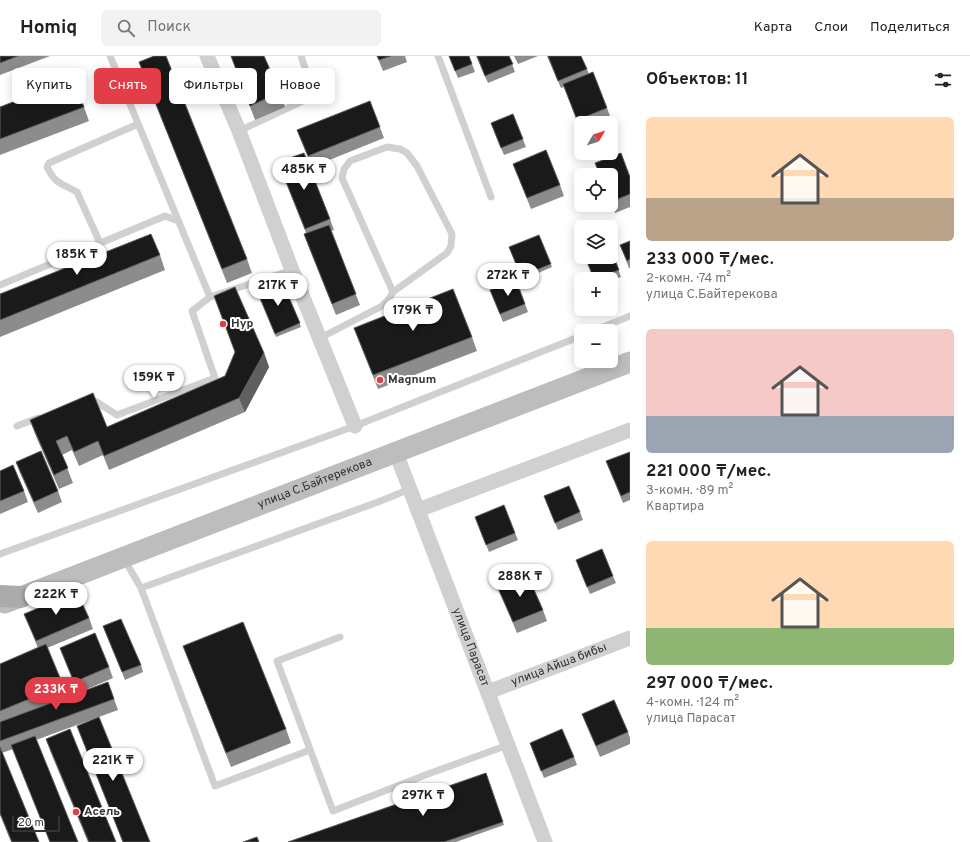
<!DOCTYPE html>
<html lang="ru">
<head>
<meta charset="utf-8">
<style>
  :root { --surface:#fff; --page:#f2f2f2; --text:#222; --muted:#767676; --line:#e0e0e0; --accent:#e23d48 }
  body { margin:0; font-family:Overpass,sans-serif; background:var(--page); color:var(--text); height:100vh; display:flex; flex-direction:column; font-size:15px; white-space:nowrap }
  * { box-sizing:border-box; margin:0 }
  p { font-size:13px; color:var(--muted) }
  .icon { flex:none; width:22px; height:22px; fill:none; stroke:currentColor; stroke-width:2; stroke-linecap:round; stroke-linejoin:round }
  .map { position:relative; flex:1; overflow:hidden }
  .drawer { display:flex; flex-direction:column; background:var(--surface); width:340px }
  .drawer>* { flex:none }
  .top-card { position:absolute; left:12px; top:12px; width:380px; height:36px; display:flex; gap:8px }
  .needle { width:26px; rotate:51deg }
  .fabs { position:absolute; left:574px; top:60px; display:grid; gap:8px }
  .fabs a { display:grid; place-items:center; width:44px; height:44px; border-radius:6px; background:var(--surface); box-shadow:0 2px 10px #0003; font-size:20px }
  .scale { position:absolute; left:12px; bottom:10px; width:48px; box-sizing:border-box; padding-left:4px; border:2px solid #333; border-top:0; font-size:11px; line-height:14px; white-space:nowrap; color:#333; -webkit-text-stroke:3px #fff; paint-order:stroke }
  .price { position:absolute; translate:-50% -34px; padding:0 9px; border-radius:14px; background:#fff; color:#222; font-size:13px; line-height:26px; filter:drop-shadow(0 1px 2px #0008) }
  .price::after { content:''; position:absolute; left:50%; top:24px; width:12px; height:9px; margin-left:-6px; background:inherit; clip-path:polygon(0 0,100% 0,50% 100%) }
  .price.current { background:var(--accent); color:#fff }
  ul { padding:0; list-style:none }
  li { display:grid; align-content:center; gap:8px; height:212px; padding:0 16px }
  li span { display:grid; place-items:center; height:124px; border-radius:6px; color:#555 }
  li>.icon { margin-inline-start:auto }
  span .icon { width:72px; height:72px; fill:#fffc; stroke-width:1 }
  li b { font-size:17px }
  h2 { display:flex; justify-content:space-between; align-items:center; height:48px; padding:0 16px; font-size:17px }
  .tag { padding:0 14px; border-radius:6px; background:var(--surface); box-shadow:0 2px 10px #0003; font-size:14px; line-height:36px }
  .tag.current { background:var(--accent); color:#fff }
  header { display:flex; align-items:center; gap:24px; box-sizing:border-box; height:56px; padding:0 20px; background:var(--surface); border-bottom:1px solid var(--line) }
  header strong { font-size:19px }
  nav { display:flex; gap:22px; margin-inline-start:auto; font-size:14px }
  .search { width:280px; height:36px; background:var(--page); display:flex; align-items:center; gap:10px; box-sizing:border-box; padding:0 14px; border-radius:6px; color:var(--muted); font-size:15px }
  main { display:flex; flex:1; min-height:0 }
  .map>svg:first-child { display:block }
  .lines { fill:none; stroke-linecap:round; stroke-linejoin:round }
  .lane { stroke:#d0d0d0; stroke-width:7 }
  .street { stroke:#d0d0d0; stroke-width:15 }
  .secondary { stroke:#bdbdbd; stroke-width:21 }
  .primary { stroke:#ababab; stroke-width:22 }
  .wall { fill:#8c8c8c }
  .shaded-wall { fill:#5f5f5f }
  .building { fill:#1a1a1a; stroke:#5f5f5f }
  .poi-dot { fill:#e23d48; stroke:#fff; stroke-width:1.5 }
  .labels { text-anchor:middle; dominant-baseline:central; stroke-width:4; stroke-linejoin:round; paint-order:stroke }
  .poi-label { font-size:12px; font-weight:bold; fill:#333; stroke:#fff; text-anchor:start }
  .street-label { font-size:12px; fill:#333; stroke:#fff }
</style>
</head>
<body>
<header>
<strong>Homiq</strong>
<div class="search"><svg class="icon" aria-label="search" viewBox="0 0 24 24"><circle cx="10" cy="10" r="6"/><path d="M15 15l6 6"/></svg>Поиск</div>
<nav><a>Карта</a><a>Слои</a><a>Поделиться</a></nav>
</header>
<main>
<div class="map">
<svg width="630" height="786" viewBox="0 0 630 786">
  <rect width="100%" height="100%" fill="#fff"/>
  <g class="lines">
    <path class="lane" d="M 110,0 L 210,241
      M 438,0 L 491,141
      M 239,75 L 307,43 L 311,35 L 310,27 L 301,0
      M 100,187 L 77,136 C 62,127 56,129 47,111 L 49,107 L 138,68
      M 0,229 L 165,160 L 178,165
      M 593,275 L 630,260
      M 320,282 L 382,250 L 389,243 L 393,236 L 447,197 L 451,190 L 452,178 L 417,110 L 407,97 L 400,93 L 387,91 L 350,105 L 344,113 L 342,122 L 393,236
      M 87,346 L 95,345 L 117,359 L 215,322 L 192,255 L 210,241 L 292,214
      M 17,370 L 38,362
      M 0,498 L 355,370 L 581,280
      M 124,503 L 141,532 L 215,730 L 310,694
      M 141,532 L 378,446 L 410,433
      M 340,581 L 277,605 L 333,755 L 428,718 L 508,689"/>
    <g class="street">
      <path d="M 207,0 L 239,75 L 292,214 L 355,370"/>
      <path id="s1" d="M 396,397 L 545,786"/>
      <path d="M 418,454 L 630,374"/>
      <path id="s2" d="M 488,636 L 630,582"/>
    </g>
    <path class="secondary" id="s3" d="M 5,547 L 630,306"/>
    <path class="primary" d="M 0,540 L 21,541"/>
  </g>
  <path class="wall" d="M 0,0 L 50,0 L 0,19 Z
    M 231,0 L 264,0 L 280,36 L 285,51 L 255,64 Z
    M 377,0 L 405,0 L 407,6 L 383,15 Z
    M 449,0 L 469,0 L 475,16 L 458,22 Z
    M 476,0 L 509,0 L 515,16 L 488,27 Z
    M 514,0 L 538,0 L 518,8 Z
    M 547,0 L 587,13 L 589,18 L 607,52 L 611,63 L 601,67 L 581,67 L 581,74 L 564,31 L 561,32 Z
    M 139,6 L 247,203 L 252,217 L 227,227 Z
    M 370,45 L 384,82 L 312,111 L 297,74 Z
    M 0,51 L 84,51 L 89,65 L 0,99 Z
    M 513,58 L 526,91 L 504,99 L 491,67 Z
    M 278,106 L 330,163 L 334,174 L 331,175 L 360,249 L 336,259 L 308,189 L 304,178 L 306,177 Z
    M 595,107 L 630,121 L 630,151 L 615,157 L 611,148 L 611,119 L 600,119 Z
    M 513,108 L 560,129 L 564,140 L 531,153 Z
    M 539,179 L 552,211 L 522,224 L 509,191 Z
    M 630,185 L 630,212 L 629,212 L 620,189 Z
    M 611,194 L 621,221 L 611,225 L 611,223 L 593,223 Z
    M 160,199 L 165,214 L 0,281 L 0,238 Z
    M 516,224 L 528,256 L 503,266 L 490,234 Z
    M 282,225 L 301,271 L 276,281 L 257,235 Z
    M 354,272 L 472,281 L 477,295 L 378,333 Z
    M 264,297 L 269,311 L 245,356 L 109,414 L 103,399 L 79,410 L 72,394 L 62,399 L 73,427 L 59,433 L 35,378 L 30,364 L 107,371 L 225,320 Z
    M 630,396 L 630,444 L 623,447 L 606,405 Z
    M 16,406 L 58,435 L 62,446 L 38,457 L 20,417 Z
    M 0,415 L 24,435 L 28,446 L 0,458 Z
    M 544,440 L 580,456 L 583,464 L 558,474 Z
    M 475,461 L 515,477 L 518,484 L 489,496 Z
    M 576,504 L 613,520 L 616,527 L 590,538 Z
    M 497,530 L 543,554 L 547,565 L 517,577 Z
    M 24,558 L 89,562 L 93,573 L 47,592 L 67,640 L 47,648 L 108,626 L 118,654 L 36,684 L 78,786 L 50,786 L 13,693 L 2,697 L 39,786 L 11,786 L 0,759 L 0,608 L 38,592 Z
    M 103,570 L 141,609 L 143,616 L 125,624 Z
    M 183,590 L 286,673 L 291,687 L 231,711 Z
    M 60,592 L 109,611 L 113,622 L 78,637 Z
    M 582,658 L 628,676 L 630,682 L 630,688 L 600,701 Z
    M 77,670 L 150,786 L 123,786 Z
    M 46,683 L 116,786 L 88,786 L 51,697 Z
    M 530,687 L 574,701 L 577,709 L 544,722 Z
    M 486,717 L 504,769 L 456,786 L 288,786 Z"/>
  <path class="shaded-wall" d="M 264,297 L 269,311 L 245,356 L 239,342 Z"/>
  <path class="building" d="M 0,0 L 18,0 L 0,7 Z
    M 154,0 L 166,0 L 247,203 L 222,213 L 139,6 Z
    M 231,0 L 264,0 L 280,36 L 250,50 Z
    M 377,0 L 391,0 L 379,4 Z
    M 449,0 L 469,0 L 472,8 L 455,15 Z
    M 477,0 L 509,0 L 513,8 L 485,20 Z
    M 548,0 L 581,0 L 587,13 L 558,25 Z
    M 593,16 L 607,52 L 577,64 L 563,28 Z
    M 73,23 L 84,51 L 0,83 L 0,51 Z
    M 370,45 L 380,71 L 308,100 L 297,74 Z
    M 513,58 L 523,83 L 501,92 L 491,67 Z
    M 546,94 L 560,129 L 527,142 L 513,108 Z
    M 304,97 L 330,163 L 305,173 L 278,106 Z
    M 621,97 L 630,121 L 630,138 L 611,146 L 611,119 L 600,119 L 595,107 Z
    M 329,169 L 356,238 L 332,248 L 304,178 Z
    M 151,178 L 160,199 L 0,264 L 0,238 Z
    M 539,179 L 551,208 L 521,220 L 509,191 Z
    M 630,185 L 630,203 L 627,205 L 620,189 Z
    M 611,194 L 619,214 L 594,223 L 585,201 L 611,201 Z
    M 516,224 L 525,248 L 500,258 L 490,234 Z
    M 282,225 L 300,267 L 275,278 L 257,235 Z
    M 235,231 L 264,297 L 239,342 L 104,400 L 98,385 L 74,396 L 67,380 L 56,385 L 68,412 L 54,419 L 30,364 L 93,337 L 107,371 L 225,320 L 235,296 L 214,240 Z
    M 453,233 L 472,281 L 373,319 L 354,272 Z
    M 41,395 L 58,435 L 34,446 L 16,406 Z
    M 630,396 L 630,436 L 621,440 L 606,405 Z
    M 13,409 L 24,435 L 0,445 L 0,415 Z
    M 569,430 L 580,456 L 555,467 L 544,440 Z
    M 504,449 L 515,477 L 486,489 L 475,461 Z
    M 602,493 L 613,520 L 587,531 L 576,504 Z
    M 527,518 L 543,554 L 513,566 L 497,530 Z
    M 77,536 L 89,562 L 36,585 L 24,558 Z
    M 121,563 L 141,609 L 122,616 L 103,570 Z
    M 243,566 L 286,673 L 226,697 L 183,590 Z
    M 95,577 L 109,611 L 74,626 L 60,592 Z
    M 46,588 L 63,629 L 0,655 L 0,608 Z
    M 108,626 L 114,643 L 0,685 L 0,666 Z
    M 614,644 L 628,676 L 596,690 L 582,658 Z
    M 99,661 L 150,786 L 123,786 L 77,670 Z
    M 70,673 L 116,786 L 89,786 L 46,683 Z
    M 562,673 L 574,701 L 541,715 L 530,687 Z
    M 35,680 L 78,786 L 50,786 L 11,689 Z
    M 0,691 L 39,786 L 12,786 L 0,757 Z
    M 486,717 L 503,766 L 444,786 L 288,786 Z
    M 257,781 L 259,786 L 243,786 Z"/>
  <g class="poi-dot">
    <circle cx="223" cy="268" r="4"/>
    <circle cx="380" cy="324" r="4"/>
    <circle cx="76" cy="756" r="4"/>
  </g>
  <g class="labels">
    <g class="poi-label">
      <text x="231" y="268">Нур</text>
      <text x="388" y="324">Magnum</text>
      <text x="84" y="756">Асель</text>
    </g>
    <g class="street-label">
      <text stroke="none"><textPath href="#s3" startOffset="332">улица С.Байтерекова</textPath></text>
      <text stroke="none"><textPath href="#s1" startOffset="208">улица Парасат</textPath></text>
      <text stroke="none"><textPath href="#s2" startOffset="76">улица Айша бибы</textPath></text>
    </g>
  </g>
</svg>
<div class="fabs">
<a><svg class="needle" viewBox="-14 -14 28 28"><path d="M0-13l5 13h-10z" fill="#e53935"/><path d="M0 13l5-13h-10z" fill="#767676"/></svg></a>
<a><svg class="icon" aria-label="locate" viewBox="0 0 24 24"><circle cx="12" cy="12" r="6"/><path d="M12 2v4M12 18v4M2 12h4M18 12h4"/></svg></a>
<a><svg class="icon" aria-label="layers" viewBox="0 0 24 24"><path d="M12 4l9 5-9 5-9-5zM3 14l9 5 9-5"/></svg></a>
<a>+</a>
<a>−</a>
</div>
<div class="scale">20 m</div>
<b class="price" style="left:304px;top:135px">485K ₸</b>
<b class="price" style="left:77px;top:220px">185K ₸</b>
<b class="price" style="left:508px;top:241px">272K ₸</b>
<b class="price" style="left:278px;top:251px">217K ₸</b>
<b class="price" style="left:413px;top:276px">179K ₸</b>
<b class="price" style="left:154px;top:343px">159K ₸</b>
<b class="price" style="left:520px;top:542px">288K ₸</b>
<b class="price" style="left:56px;top:560px">222K ₸</b>
<b class="price current" style="left:56px;top:655px">233K ₸</b>
<b class="price" style="left:113px;top:726px">221K ₸</b>
<b class="price" style="left:423px;top:761px">297K ₸</b>
<div class="top-card">
<a class="tag">Купить</a>
<a class="tag current">Снять</a>
<a class="tag">Фильтры</a>
<a class="tag">Новое</a>
</div>
</div>
<section class="drawer">
<h2>Объектов: 11<svg class="icon" aria-label="filters" viewBox="0 0 24 24"><path d="M4 7h16M4 17h16"/><circle cx="9" cy="7" r="2"/><circle cx="15" cy="17" r="2"/></svg></h2>
<ul>
<li><span style="background:linear-gradient(#ffd9b3 65%,#b9a48a 0)"><svg class="icon" aria-label="home" viewBox="0 0 24 24"><path d="M3 11l9-7 9 7M6 9v11h12V9"/></svg></span><div><b>233 000 ₸/мес.</b><p>2-комн. · 74 m²</p><p>улица С.Байтерекова</p></div></li>
<li><span style="background:linear-gradient(#f6c9c9 70%,#9aa5b1 0)"><svg class="icon" aria-label="home" viewBox="0 0 24 24"><path d="M3 11l9-7 9 7M6 9v11h12V9"/></svg></span><div><b>221 000 ₸/мес.</b><p>3-комн. · 89 m²</p><p>Квартира</p></div></li>
<li><span style="background:linear-gradient(#ffd9b3 70%,#8fb573 0)"><svg class="icon" aria-label="home" viewBox="0 0 24 24"><path d="M3 11l9-7 9 7M6 9v11h12V9"/></svg></span><div><b>297 000 ₸/мес.</b><p>4-комн. · 124 m²</p><p>улица Парасат</p></div></li>
</ul>
</section>
</main>
</body>
</html>
